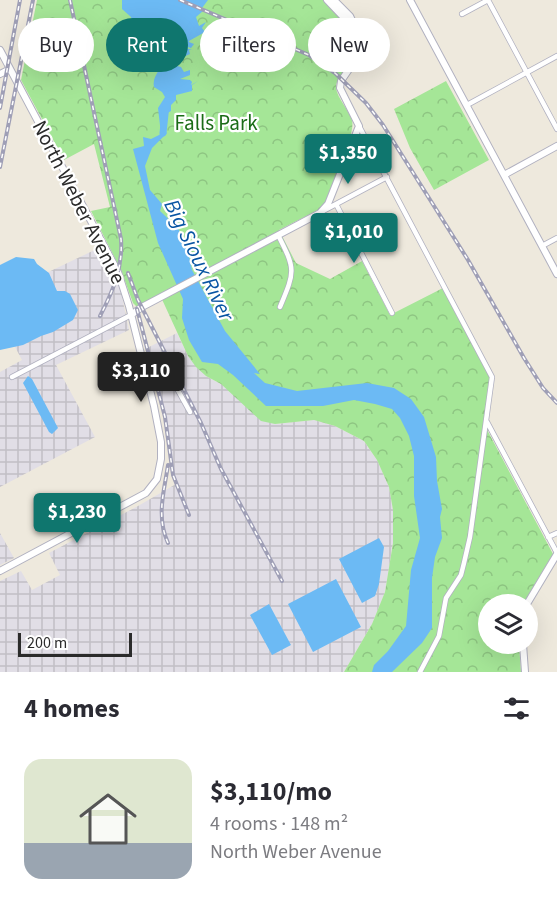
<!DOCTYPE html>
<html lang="en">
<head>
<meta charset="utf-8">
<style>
  :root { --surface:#fff; --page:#f2f2f3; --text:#2b2b33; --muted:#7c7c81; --accent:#0f766e }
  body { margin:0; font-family:"Source Sans 3",sans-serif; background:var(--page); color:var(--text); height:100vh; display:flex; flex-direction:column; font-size:22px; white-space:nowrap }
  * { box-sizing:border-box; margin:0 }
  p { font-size:20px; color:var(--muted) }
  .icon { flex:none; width:33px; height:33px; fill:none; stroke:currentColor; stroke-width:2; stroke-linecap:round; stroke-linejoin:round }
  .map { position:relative; height:672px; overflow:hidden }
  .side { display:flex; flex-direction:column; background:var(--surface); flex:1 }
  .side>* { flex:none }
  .hud { position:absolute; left:18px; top:18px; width:522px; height:54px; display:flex; gap:12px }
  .tools { position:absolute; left:478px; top:594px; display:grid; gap:12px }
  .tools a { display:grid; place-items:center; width:60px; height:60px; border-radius:50%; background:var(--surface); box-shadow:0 6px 24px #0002; font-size:30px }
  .scale { position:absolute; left:18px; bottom:15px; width:114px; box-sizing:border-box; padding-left:6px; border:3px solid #2b2b2b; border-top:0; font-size:16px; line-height:21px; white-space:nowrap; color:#2b2b2b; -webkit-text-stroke:4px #fff; paint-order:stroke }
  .price { position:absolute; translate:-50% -51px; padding:0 14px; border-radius:6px; background:var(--accent); color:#fff; font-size:20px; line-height:39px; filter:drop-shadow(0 2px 3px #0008) }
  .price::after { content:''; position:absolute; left:50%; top:36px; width:18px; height:14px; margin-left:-9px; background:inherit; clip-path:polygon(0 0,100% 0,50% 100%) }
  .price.active { background:#222; color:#fff }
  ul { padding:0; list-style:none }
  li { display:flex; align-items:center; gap:18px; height:150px; padding:0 24px }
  li span { display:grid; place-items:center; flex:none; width:168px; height:120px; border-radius:18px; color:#555 }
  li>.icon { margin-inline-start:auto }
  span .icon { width:72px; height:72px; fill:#fffc; stroke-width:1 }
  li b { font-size:26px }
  h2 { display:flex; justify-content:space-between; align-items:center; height:72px; padding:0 24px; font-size:26px }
  .tag { padding:0 21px; border-radius:27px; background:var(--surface); box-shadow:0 6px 24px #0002; font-size:21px; line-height:54px }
  .tag.active { background:var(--accent); color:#fff }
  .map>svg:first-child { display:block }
  .industrial { fill:url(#industrial-grid) }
  .forest { fill:url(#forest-crowns) }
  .water { fill:#6cbaf4 }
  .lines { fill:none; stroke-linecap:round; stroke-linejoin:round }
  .river { stroke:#6cbaf4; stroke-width:7 }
  .street-casing { stroke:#b1b1c0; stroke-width:6 }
  .secondary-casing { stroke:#b1b1c0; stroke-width:8 }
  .street { stroke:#fff; stroke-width:4.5 }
  .secondary { stroke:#fff; stroke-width:6 }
  .rail-casing { stroke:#9f9fb6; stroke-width:4 }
  .rail { stroke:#fff; stroke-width:1.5; stroke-dasharray:4.5; stroke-linecap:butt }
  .labels { text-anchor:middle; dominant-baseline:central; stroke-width:4.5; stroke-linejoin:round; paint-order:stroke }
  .park-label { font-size:21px; fill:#1b6c17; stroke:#fff }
  .street-label { font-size:21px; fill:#2b2b2b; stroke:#fff }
  .water-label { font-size:22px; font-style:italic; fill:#0855a3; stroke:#fff }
</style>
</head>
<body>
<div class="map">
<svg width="557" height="672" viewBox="0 0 557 672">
  <defs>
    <pattern id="industrial-grid" width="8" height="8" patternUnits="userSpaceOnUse" patternTransform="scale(1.5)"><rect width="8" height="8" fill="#e1dee6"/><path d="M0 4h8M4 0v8" fill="none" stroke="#c1bfc5"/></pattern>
    <pattern id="forest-crowns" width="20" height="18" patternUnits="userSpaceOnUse" patternTransform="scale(1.5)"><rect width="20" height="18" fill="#a5e697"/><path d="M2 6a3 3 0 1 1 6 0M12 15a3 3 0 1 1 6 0" fill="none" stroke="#8ec582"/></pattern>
  </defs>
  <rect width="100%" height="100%" fill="#eee9dd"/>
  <path class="industrial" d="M 103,246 L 119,283 L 129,330 L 56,365 L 95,437 L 0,487 L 0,372 L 22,360 L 14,345 L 19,286 Z
    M 177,333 L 188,356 L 206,376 L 221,384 L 275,424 L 314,420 L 335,426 L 364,441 L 377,460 L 389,487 L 393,510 L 393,543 L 385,592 L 372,624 L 344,672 L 0,672 L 0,581 L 21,571 L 32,590 L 60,575 L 49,553 L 138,506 L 176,484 L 170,457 L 165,417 L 147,348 Z
    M 0,533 L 14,558 L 0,565 Z"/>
  <path class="forest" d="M 37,0 L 325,0 C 345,21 368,42 345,71 C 342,76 336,80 336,87 C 337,99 349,109 352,120 C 356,133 333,184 328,199 L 320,209 L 279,230 L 296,263 L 330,279 L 362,261 L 390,315 L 443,288 L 490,377 L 484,424 L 553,554 L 523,604 L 489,604 L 489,644 L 519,644 L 521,672 L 344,672 L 372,624 L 385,592 L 393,543 L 393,510 L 389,487 L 377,460 L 364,441 L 335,426 L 314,420 L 275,424 L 261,421 L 221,384 L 206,376 L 196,367 L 188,356 L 160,295 L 137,307 L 133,303 L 121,270 L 91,211 L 110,207 L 94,144 L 64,160 L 21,80 Z
    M 446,81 L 489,160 L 434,190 L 410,148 L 394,109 Z"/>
  <path class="water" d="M 122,0 L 208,0 L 202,8 L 203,11 L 196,17 L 199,26 L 206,22 L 202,28 L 205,32 L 189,41 L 189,42 L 194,44 L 191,48 L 188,47 L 188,49 L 192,49 L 189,50 L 190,54 L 174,61 L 177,66 L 181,67 L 184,72 L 190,70 L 190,75 L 180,79 L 190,80 L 192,82 L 191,85 L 198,81 L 192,85 L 192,91 L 176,95 L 176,100 L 171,105 L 171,111 L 164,115 L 164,131 L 167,133 L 152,148 L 145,166 L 150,190 L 162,204 L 160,211 L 177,227 L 186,241 L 192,270 L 225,331 L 260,374 L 254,373 L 265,383 L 297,391 L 367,383 L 394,388 L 411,399 L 424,417 L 436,457 L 437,481 L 442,509 L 440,517 L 442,538 L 435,557 L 432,578 L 432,628 L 422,643 L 392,672 L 372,672 L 374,665 L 388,651 L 406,626 L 411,570 L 420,538 L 414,496 L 414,456 L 409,436 L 400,418 L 392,409 L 375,404 L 354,400 L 323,406 L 266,406 L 233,375 L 218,364 L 202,362 L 189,340 L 182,318 L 183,299 L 158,243 L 133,149 L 144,146 L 143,137 L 151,139 L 161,134 L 158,108 L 165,97 L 162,92 L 154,87 C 151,74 167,65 167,52 C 168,43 160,43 157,36 C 155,33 156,30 155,27 L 133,27 L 131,17 L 122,9 Z
    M 16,257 L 34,259 L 37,264 L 49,273 L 57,291 L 65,291 L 70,294 L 78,310 L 73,320 L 53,332 L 41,336 L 23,345 L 0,350 L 0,265 Z
    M 28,376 L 32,379 L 58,428 L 52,434 L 49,432 L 23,383 Z
    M 379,538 L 384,547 L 379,584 L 375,596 L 362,603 L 339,559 Z
    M 336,579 L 361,627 L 313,652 L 288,604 Z
    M 269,604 L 291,645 L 272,655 L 250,615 Z"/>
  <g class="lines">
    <path class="river" d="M 163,133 L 166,105"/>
    <g class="street-casing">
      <path id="street" d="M 488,0 L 557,129
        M 462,14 L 488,0
        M 467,105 L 557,56
        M 359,126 L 492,377 L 470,537 L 464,563 L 461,575 L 446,598 L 439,636 L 420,672
        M 336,204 L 392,313
        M 323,211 L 387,177
        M 278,235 C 296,270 295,271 280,307
        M 542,246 L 557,238
        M 143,363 L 156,362 L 165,367 L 190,412
        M 12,377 L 131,315
        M 487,422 L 557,553
        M 548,537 L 557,533"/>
    </g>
    <g class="secondary-casing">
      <path id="secondary" d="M 327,0 L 346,20 L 356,34
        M 410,0 L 557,274
        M 0,50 L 118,272 L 129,306 L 154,406 L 161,442 L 161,459 L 157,479 L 146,493 L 0,571
        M 0,74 L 10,69
        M 504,175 L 557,146
        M 131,315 L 142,307 L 320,213 L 328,204 L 359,126 L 340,88 L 341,81 L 356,59 L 357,31 L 350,16 L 334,0
        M 527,604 L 557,554
        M 523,644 L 525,672"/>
    </g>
    <use href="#street" class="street"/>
    <use href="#secondary" class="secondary"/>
    <g class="rail-casing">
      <path id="rail" d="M 70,0 L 121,239 C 123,268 113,291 100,316
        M 180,0 L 309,55 L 335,73 L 366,103 L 383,125 L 468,260 L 524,358 L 543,388 L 557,403
        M 0,108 L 20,0
        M 0,167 L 33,0
        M 128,273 L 138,300 L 201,423 L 221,469 L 282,581
        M 137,309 L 165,417 L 173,475 L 189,515
        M 168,543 C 156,516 164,492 168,465"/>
    </g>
    <use href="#rail" class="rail"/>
  </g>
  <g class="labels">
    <g class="park-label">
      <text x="216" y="123">Falls Park</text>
    </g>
    <g class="street-label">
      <text transform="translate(79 202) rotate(63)">North Weber Avenue</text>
    </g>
    <g class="water-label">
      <text transform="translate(199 260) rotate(64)">Big Sioux River</text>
    </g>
  </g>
</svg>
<div class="tools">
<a><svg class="icon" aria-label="layers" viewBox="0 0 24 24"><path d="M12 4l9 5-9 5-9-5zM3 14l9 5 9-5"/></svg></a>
</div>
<div class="scale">200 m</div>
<b class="price" style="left:348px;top:185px">$1,350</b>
<b class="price" style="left:354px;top:264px">$1,010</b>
<b class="price active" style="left:141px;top:403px">$3,110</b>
<b class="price" style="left:77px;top:544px">$1,230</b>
<div class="hud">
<a class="tag">Buy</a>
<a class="tag active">Rent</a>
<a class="tag">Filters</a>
<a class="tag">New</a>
</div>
</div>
<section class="side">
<h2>4 homes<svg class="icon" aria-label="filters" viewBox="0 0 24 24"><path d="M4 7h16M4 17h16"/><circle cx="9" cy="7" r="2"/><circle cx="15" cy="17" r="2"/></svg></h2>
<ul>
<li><span style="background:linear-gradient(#dfe7d0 70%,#9aa5b1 0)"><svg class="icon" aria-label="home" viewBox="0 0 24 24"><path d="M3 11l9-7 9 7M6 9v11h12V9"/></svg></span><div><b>$3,110/mo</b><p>4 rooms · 148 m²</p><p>North Weber Avenue</p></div></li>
</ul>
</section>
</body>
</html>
